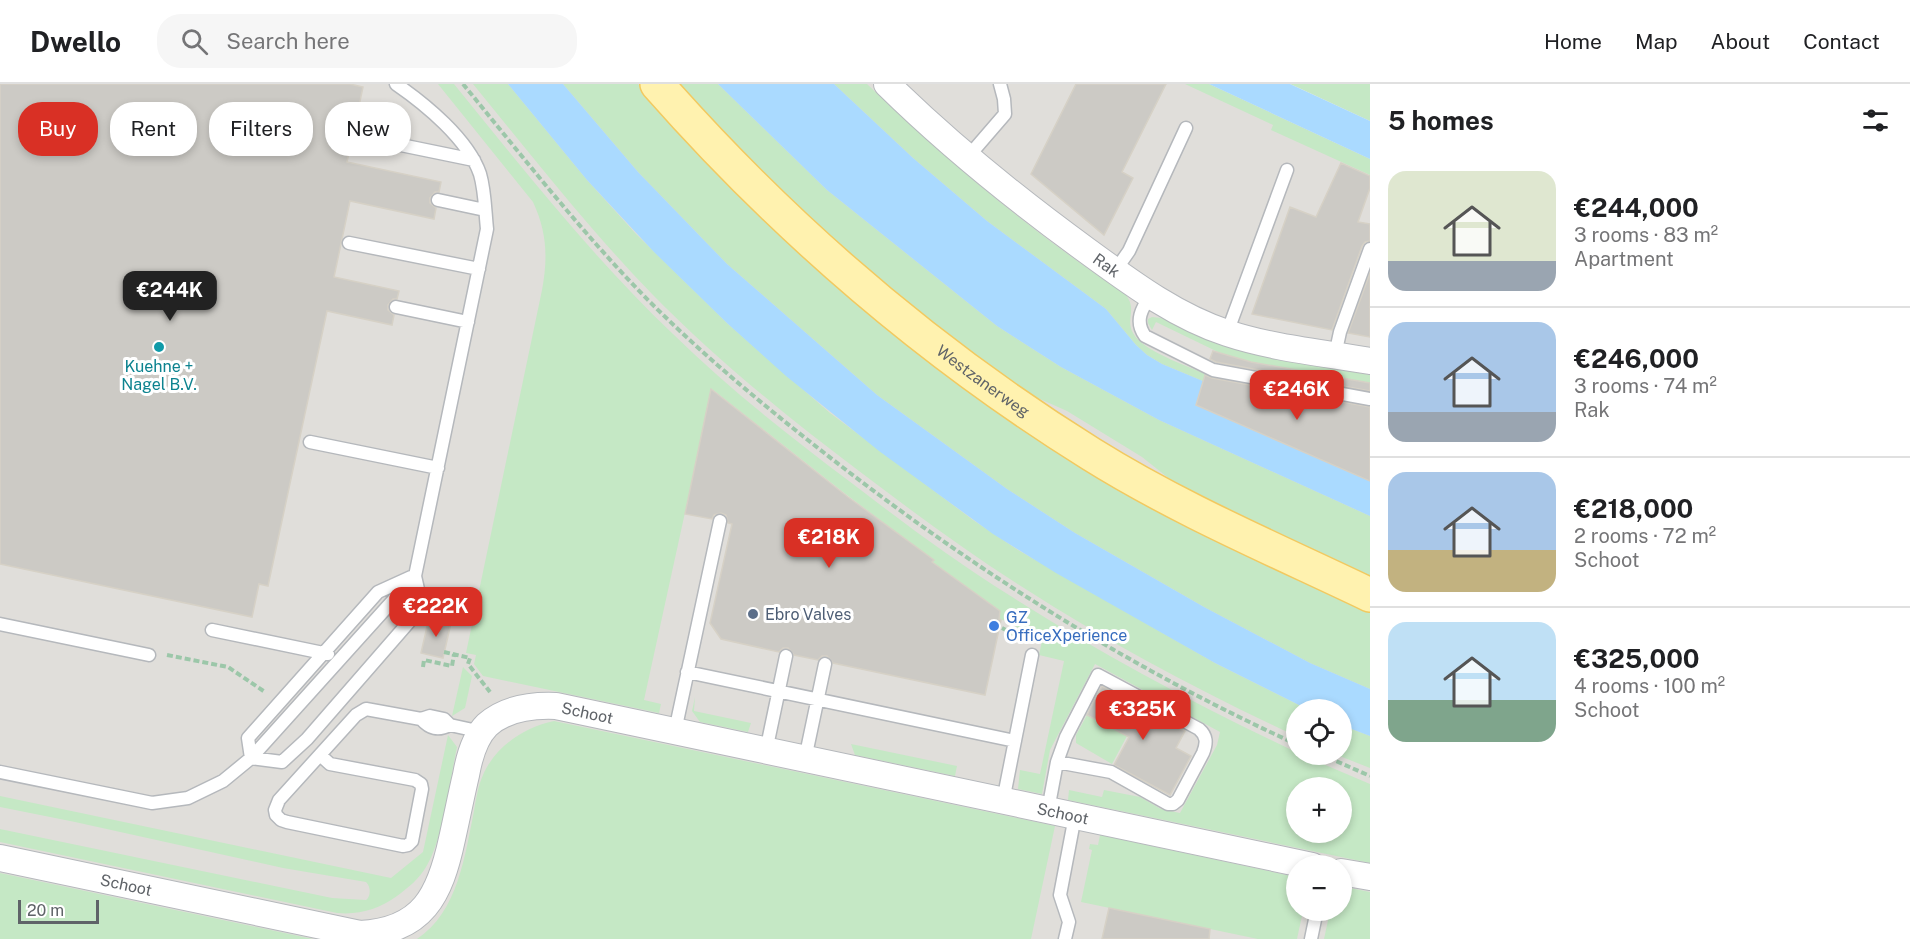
<!DOCTYPE html>
<html lang="en">
<head>
<meta charset="utf-8">
<style>
  :root { --surface:#fff; --page:#f6f6f6; --text:#202124; --muted:#757577; --line:#e0e0e0; --accent:#d93025 }
  body { margin:0; font-family:"Public Sans",sans-serif; background:var(--page); color:var(--text); height:100vh; display:flex; flex-direction:column; font-size:22px; white-space:nowrap }
  * { box-sizing:border-box; margin:0 }
  p { font-size:20px; color:var(--muted) }
  .icon { flex:none; width:33px; height:33px; fill:none; stroke:currentColor; stroke-width:2; stroke-linecap:round; stroke-linejoin:round }
  .map { position:relative; flex:1; overflow:hidden }
  .sheet { display:flex; flex-direction:column; background:var(--surface); width:540px }
  .sheet>* { flex:none }
  .hud { position:absolute; left:18px; top:18px; width:570px; height:54px; display:flex; gap:12px }
  .controls { position:absolute; left:1286px; top:615px; display:grid; gap:12px }
  .controls a { display:grid; place-items:center; width:66px; height:66px; border-radius:50%; background:var(--surface); box-shadow:0 3px 9px #0003; font-size:30px }
  .scale { position:absolute; left:18px; bottom:15px; width:81px; box-sizing:border-box; padding-left:6px; border:3px solid #5f6368; border-top:0; font-size:16px; line-height:21px; white-space:nowrap; color:#5f6368; -webkit-text-stroke:4px #fff; paint-order:stroke }
  .price { position:absolute; translate:-50% -51px; padding:0 14px; border-radius:12px; background:var(--accent); color:#fff; font-size:20px; line-height:39px; filter:drop-shadow(0 2px 3px #0008) }
  .price::after { content:''; position:absolute; left:50%; top:36px; width:18px; height:14px; margin-left:-9px; background:inherit; clip-path:polygon(0 0,100% 0,50% 100%) }
  .price.selected { background:#222; color:#fff }
  ul { padding:0; list-style:none }
  li { display:flex; align-items:center; gap:18px; height:150px; padding:0 18px }
  li+li { border-top:2px solid var(--line) }
  li span { display:grid; place-items:center; flex:none; width:168px; height:120px; border-radius:18px; color:#555 }
  li>.icon { margin-inline-start:auto }
  span .icon { width:72px; height:72px; fill:#fffc; stroke-width:1 }
  li b { font-size:26px }
  h2 { display:flex; justify-content:space-between; align-items:center; height:72px; padding:0 18px; font-size:26px }
  .chip { padding:0 21px; border-radius:24px; background:var(--surface); box-shadow:0 3px 9px #0003; font-size:21px; line-height:54px }
  .chip.selected { background:var(--accent); color:#fff }
  header { display:flex; align-items:center; gap:36px; box-sizing:border-box; height:84px; padding:0 30px; background:var(--surface); border-bottom:2px solid var(--line) }
  header strong { font-size:28px }
  nav { display:flex; gap:33px; margin-inline-start:auto; font-size:21px }
  .search { width:420px; height:54px; background:var(--page); display:flex; align-items:center; gap:15px; box-sizing:border-box; padding:0 21px; border-radius:24px; color:var(--muted); font-size:22px }
  main { display:flex; flex:1; min-height:0 }
  .map>svg:first-child { display:block }
  .industrial { fill:#e0deda; fill-rule:evenodd }
  .green { fill:#c5e8c5; fill-rule:evenodd }
  .water { fill:#aadaff }
  .building { fill:#cccac5; stroke:#d6d1c6; stroke-width:1.5 }
  .lines { fill:none; stroke-linecap:round; stroke-linejoin:round }
  .lane-casing { stroke:#b5b8bc; stroke-width:15 }
  .street-casing { stroke:#b5b8bc; stroke-width:28 }
  .primary-casing { stroke:#f2c960; stroke-width:36 }
  .path { stroke:#9cc7a9; stroke-width:4; stroke-dasharray:6 3; stroke-linecap:butt }
  .lane { stroke:#fff; stroke-width:12 }
  .street { stroke:#fff; stroke-width:26 }
  .primary { stroke:#fff2af; stroke-width:33 }
  .culture-dot { fill:#0f9aa8; stroke:#fff; stroke-width:2 }
  .service-dot { fill:#5c6f8a; stroke:#fff; stroke-width:2 }
  .shop-dot { fill:#3f7fe0; stroke:#fff; stroke-width:2 }
  .labels { text-anchor:middle; dominant-baseline:central; stroke-width:6; stroke-linejoin:round; paint-order:stroke }
  .street-label { font-size:16px; fill:#5f6368; stroke:#fff }
  .culture-label { font-size:16px; fill:#0d838f; stroke:#fff }
  .service-label { font-size:16px; fill:#4e5e75; stroke:#fff; text-anchor:start }
  .shop-label { font-size:16px; fill:#366cbe; stroke:#fff; text-anchor:start }
</style>
</head>
<body>
<header>
<strong>Dwello</strong>
<div class="search"><svg class="icon" aria-label="search" viewBox="0 0 24 24"><circle cx="10" cy="10" r="6"/><path d="M15 15l6 6"/></svg>Search here</div>
<nav><a>Home</a><a>Map</a><a>About</a><a>Contact</a></nav>
</header>
<main>
<div class="map">
<svg width="1370" height="855" viewBox="0 0 1370 855">
  <rect width="100%" height="100%" fill="#f1efe8"/>
  <path class="industrial" d="M 0,0 L 1209,0 L 1370,75 L 1370,855 L 0,855 ZM 1296,626 L 1341,626 L 1341,670 L 1296,670 ZM 1296,704 L 1341,704 L 1341,748 L 1296,748 ZM 1296,782 L 1341,782 L 1341,826 L 1296,826 Z"/>
  <path class="green" d="M 438,0 L 454,0 C 524,86 593,174 673,250 C 728,304 788,351 849,397 C 901,437 953,476 1009,511 C 1101,570 1197,621 1296,668 L 1296,670 L 1302,671 L 1370,700 L 1370,779 L 1068,716 L 1069,706 L 1102,713 L 1104,706 L 1140,713 L 1161,725 L 1180,729 L 1217,661 L 1220,648 L 1095,580 L 1050,666 L 1042,710 L 1018,705 L 1020,686 L 1040,690 L 1064,577 L 1039,571 L 1042,557 L 1006,537 L 999,535 L 1000,527 L 932,478 L 933,476 L 843,408 L 712,305 L 644,616 L 661,620 L 659,629 L 483,592 L 474,580 L 476,571 L 466,569 L 542,206 C 548,174 547,148 533,118 ZM 1296,704 L 1341,704 L 1341,748 L 1296,748 Z
    M 473,0 L 508,0 L 587,96 L 636,150 L 728,240 L 830,329 L 973,436 L 1018,466 L 1215,579 L 1307,625 L 1296,626 L 1296,652 C 1203,609 1111,560 1024,504 C 967,468 913,428 859,387 C 787,333 716,275 653,211 C 588,144 531,71 473,0 Z
    M 563,0 L 638,0 L 674,41 L 1170,432 L 1260,478 L 1370,525 L 1370,605 L 1310,579 L 1204,523 L 1075,449 L 1007,405 L 877,311 L 727,180 L 638,88 Z
    M 678,0 L 718,0 L 827,106 L 997,242 L 1061,283 L 1159,336 L 1370,432 L 1370,493 L 1306,466 L 1181,404 L 1142,373 L 1067,327 L 1022,307 L 949,254 L 808,136 L 733,60 Z
    M 834,0 L 867,0 C 947,77 1033,149 1125,210 C 1138,225 1125,235 1133,249 C 1143,269 1198,285 1218,296 L 1210,300 L 1162,280 L 1147,271 L 1136,261 L 1106,225 L 987,137 L 913,74 Z
    M 1185,0 L 1209,0 L 1370,75 L 1370,91 L 1271,46 L 1273,41 Z
    M 1290,0 L 1370,0 L 1370,37 L 1299,4 Z
    M 1152,233 L 1161,234 L 1200,252 L 1236,265 L 1370,291 L 1370,299 L 1251,278 L 1218,268 L 1156,238 L 1152,246 L 1148,239 L 1148,235 Z
    M 463,583 L 472,592 L 465,624 L 452,632 Z
    M 695,613 L 694,627 L 751,639 L 748,648 L 700,638 L 692,627 Z
    M 1087,631 L 1127,652 L 1112,680 L 1076,659 L 1076,651 Z
    M 554,637 L 1055,742 L 1031,855 L 417,855 C 458,828 465,771 474,727 C 476,715 478,702 483,691 C 495,663 524,643 554,637 Z
    M 1341,641 L 1370,652 L 1370,684 L 1337,671 L 1341,670 Z
    M 448,651 L 457,663 C 450,696 443,756 426,783 C 419,795 409,803 397,812 C 379,825 360,831 337,829 L 0,758 L 0,745 L 332,814 L 366,816 C 371,812 371,803 366,798 L 283,784 L 75,738 L 0,723 L 0,712 L 391,794 L 423,768 Z
    M 851,660 L 957,682 L 955,692 L 855,671 Z
    M 1100,751 L 1296,793 L 1296,826 L 1303,827 L 1297,855 L 1258,855 L 1081,818 L 1092,766 L 1089,765 L 1090,760 L 1098,761 Z
    M 0,789 L 313,855 L 0,855 Z
    M 1345,803 L 1370,808 L 1370,855 L 1324,855 L 1330,827 L 1341,826 L 1341,810 L 1344,811 Z"/>
  <path class="water" d="M 508,0 L 563,0 L 638,88 L 727,180 L 877,311 L 1007,405 L 1075,449 L 1204,523 L 1310,579 L 1370,605 L 1370,652 L 1341,641 L 1341,626 L 1307,625 L 1215,579 L 1056,489 L 993,450 L 879,367 L 786,292 L 728,240 L 654,168 L 587,96 Z
    M 718,0 L 834,0 L 913,74 L 987,137 L 1106,225 L 1136,261 L 1147,271 L 1162,280 L 1210,300 L 1370,393 L 1370,432 L 1159,336 L 1061,283 L 997,242 L 827,106 Z
    M 1209,0 L 1290,0 L 1370,37 L 1370,75 Z"/>
  <path class="building" d="M 0,0 L 350,0 L 363,3 L 347,78 L 441,98 L 439,108 L 435,108 L 430,114 L 430,119 L 436,124 L 434,135 L 350,117 L 334,193 L 399,207 L 397,215 L 393,215 L 388,221 L 388,226 L 394,231 L 392,241 L 327,227 L 268,502 L 259,500 L 252,533 L 0,480 Z
    M 1076,0 L 1166,0 L 1122,88 L 1133,94 L 1104,151 L 1031,90 Z
    M 1341,79 L 1370,92 L 1370,104 L 1358,138 L 1370,140 L 1370,157 L 1365,158 L 1362,162 L 1332,246 L 1252,230 L 1290,123 L 1316,133 Z
    M 1370,189 L 1370,253 L 1348,249 Z
    M 1213,267 L 1251,278 L 1370,299 L 1370,307 L 1216,278 L 1210,275 Z
    M 1205,291 L 1212,294 L 1370,323 L 1370,397 L 1196,321 Z
    M 711,305 L 848,413 L 934,476 L 932,478 L 1000,527 L 999,535 L 1001,536 L 985,611 L 833,579 L 827,572 L 822,572 L 818,576 L 794,571 L 788,564 L 783,564 L 779,568 L 721,555 L 710,539 L 732,440 L 728,439 L 726,431 L 721,429 L 714,431 L 712,435 L 685,430 Z
    M 429,534 L 451,539 L 443,574 L 421,569 Z
    M 1102,602 L 1185,647 L 1176,664 L 1191,672 L 1170,711 L 1114,681 L 1129,653 L 1087,631 Z
    M 1109,824 L 1210,845 L 1209,855 L 1102,855 Z"/>
  <g class="lines">
    <g class="lane-casing">
      <path id="lane" d="M 362,53 L 474,76
        M 967,74 L 1005,30 L 1004,15 L 1000,0
        M 438,116 L 485,126
        M 349,159 L 479,185
        M 1115,187 L 1129,167 L 1186,44
        M 1151,211 C 1142,224 1134,237 1145,252 L 1213,286 L 1370,315
        M 396,223 L 468,238
        M 1227,249 L 1287,86
        M 1335,271 L 1340,248 L 1370,165
        M 310,358 L 438,384
        M 0,540 L 149,571
        M 212,546 L 328,570
        M 687,588 L 1015,657
        M 421,635 C 430,645 438,647 450,641
        M 675,647 L 720,437
        M 766,667 L 786,572
        M 320,671 L 330,680 L 415,696 L 421,700 L 422,705 L 412,757 L 408,761 L 403,762 L 287,738 L 281,736 L 276,731 L 275,726 L 279,716 L 356,631 L 366,625 L 421,635 L 430,632 L 444,635 L 450,641 L 482,648
        M 251,674 L 282,678 L 307,655 L 422,523 L 415,492 L 487,145 C 485,126 485,107 480,90 C 468,55 425,20 396,0
        M 251,674 L 248,654 L 378,508 L 411,493
        M 805,675 L 825,580
        M 0,688 L 152,719 L 188,714 L 223,697 L 251,674 L 415,492
        M 1003,717 L 1032,571
        M 1048,726 L 1057,678 L 1066,653 L 1098,591 L 1199,645 C 1207,652 1207,659 1203,669 L 1178,716 L 1173,720 L 1168,720 L 1111,688 L 1057,678
        M 1065,855 L 1069,838 L 1060,811 L 1075,732
        M 1311,855 L 1317,826"/>
    </g>
    <g class="street-casing">
      <g id="street">
        <path id="s1" d="M 887,0 C 949,61 1016,115 1086,166 C 1130,198 1175,232 1227,249 C 1272,264 1323,269 1370,277"/>
        <path id="s2" d="M 0,774 L 360,850 C 423,847 440,811 452,755 C 457,733 461,712 466,691 C 469,674 474,654 487,641 C 506,624 532,621 556,622 L 1312,782"/>
        <path d="M 1341,788 L 1370,793"/>
      </g>
    </g>
    <g class="primary-casing">
      <g id="primary">
        <path id="s3" d="M 657,0 C 783,143 929,269 1091,370 C 1179,425 1276,466 1370,511"/>
      </g>
    </g>
    <path class="path" d="M 463,0 C 523,73 582,149 649,217 C 709,277 774,330 841,382 C 982,491 1134,586 1296,660
      M 1002,544 L 1023,555
      M 444,568 L 470,574 L 468,580 L 490,608
      M 167,571 L 228,583 L 265,608
      M 423,583 L 424,576 L 452,582 L 454,570
      M 1320,670 L 1370,692"/>
    <use href="#lane" class="lane"/>
    <use href="#street" class="street"/>
    <use href="#primary" class="primary"/>
  </g>
  <circle class="culture-dot" cx="159" cy="263" r="6"/>
  <circle class="service-dot" cx="753" cy="530" r="6"/>
  <circle class="shop-dot" cx="994" cy="542" r="6"/>
  <g class="labels">
    <g class="street-label">
      <text stroke="none"><textPath href="#s1" startOffset="285">Rak</textPath></text>
      <text stroke="none"><textPath href="#s3" startOffset="442">Westzanerweg</textPath></text>
      <text stroke="none"><textPath href="#s2" startOffset="740">Schoot</textPath></text>
      <text stroke="none"><textPath href="#s2" startOffset="1226">Schoot</textPath></text>
      <text stroke="none"><textPath href="#s2" startOffset="129">Schoot</textPath></text>
    </g>
    <g class="culture-label">
      <text x="159" y="282">Kuehne +<tspan x="159" dy="18">Nagel B.V.</tspan></text>
    </g>
    <g class="service-label">
      <text x="765" y="530">Ebro Valves</text>
    </g>
    <g class="shop-label">
      <text x="1006" y="533">GZ<tspan x="1006" dy="18">OfficeXperience</tspan></text>
    </g>
  </g>
</svg>
<div class="controls">
<a><svg class="icon" aria-label="locate" viewBox="0 0 24 24"><circle cx="12" cy="12" r="6"/><path d="M12 2v4M12 18v4M2 12h4M18 12h4"/></svg></a>
<a>+</a>
<a>−</a>
</div>
<div class="scale">20 m</div>
<b class="price selected" style="left:170px;top:238px">€244K</b>
<b class="price" style="left:1297px;top:337px">€246K</b>
<b class="price" style="left:829px;top:485px">€218K</b>
<b class="price" style="left:436px;top:554px">€222K</b>
<b class="price" style="left:1143px;top:657px">€325K</b>
<div class="hud">
<a class="chip selected">Buy</a>
<a class="chip">Rent</a>
<a class="chip">Filters</a>
<a class="chip">New</a>
</div>
</div>
<section class="sheet">
<h2>5 homes<svg class="icon" aria-label="filters" viewBox="0 0 24 24"><path d="M4 7h16M4 17h16"/><circle cx="9" cy="7" r="2"/><circle cx="15" cy="17" r="2"/></svg></h2>
<ul>
<li><span style="background:linear-gradient(#dfe7d0 75%,#9aa5b1 0)"><svg class="icon" aria-label="home" viewBox="0 0 24 24"><path d="M3 11l9-7 9 7M6 9v11h12V9"/></svg></span><div><b>€244,000</b><p>3 rooms · 83 m²</p><p>Apartment</p></div></li>
<li><span style="background:linear-gradient(#a9c7e8 75%,#9aa5b1 0)"><svg class="icon" aria-label="home" viewBox="0 0 24 24"><path d="M3 11l9-7 9 7M6 9v11h12V9"/></svg></span><div><b>€246,000</b><p>3 rooms · 74 m²</p><p>Rak</p></div></li>
<li><span style="background:linear-gradient(#a9c7e8 65%,#c2b280 0)"><svg class="icon" aria-label="home" viewBox="0 0 24 24"><path d="M3 11l9-7 9 7M6 9v11h12V9"/></svg></span><div><b>€218,000</b><p>2 rooms · 72 m²</p><p>Schoot</p></div></li>
<li><span style="background:linear-gradient(#bfe0f5 65%,#7fa58c 0)"><svg class="icon" aria-label="home" viewBox="0 0 24 24"><path d="M3 11l9-7 9 7M6 9v11h12V9"/></svg></span><div><b>€325,000</b><p>4 rooms · 100 m²</p><p>Schoot</p></div></li>
</ul>
</section>
</main>
</body>
</html>
